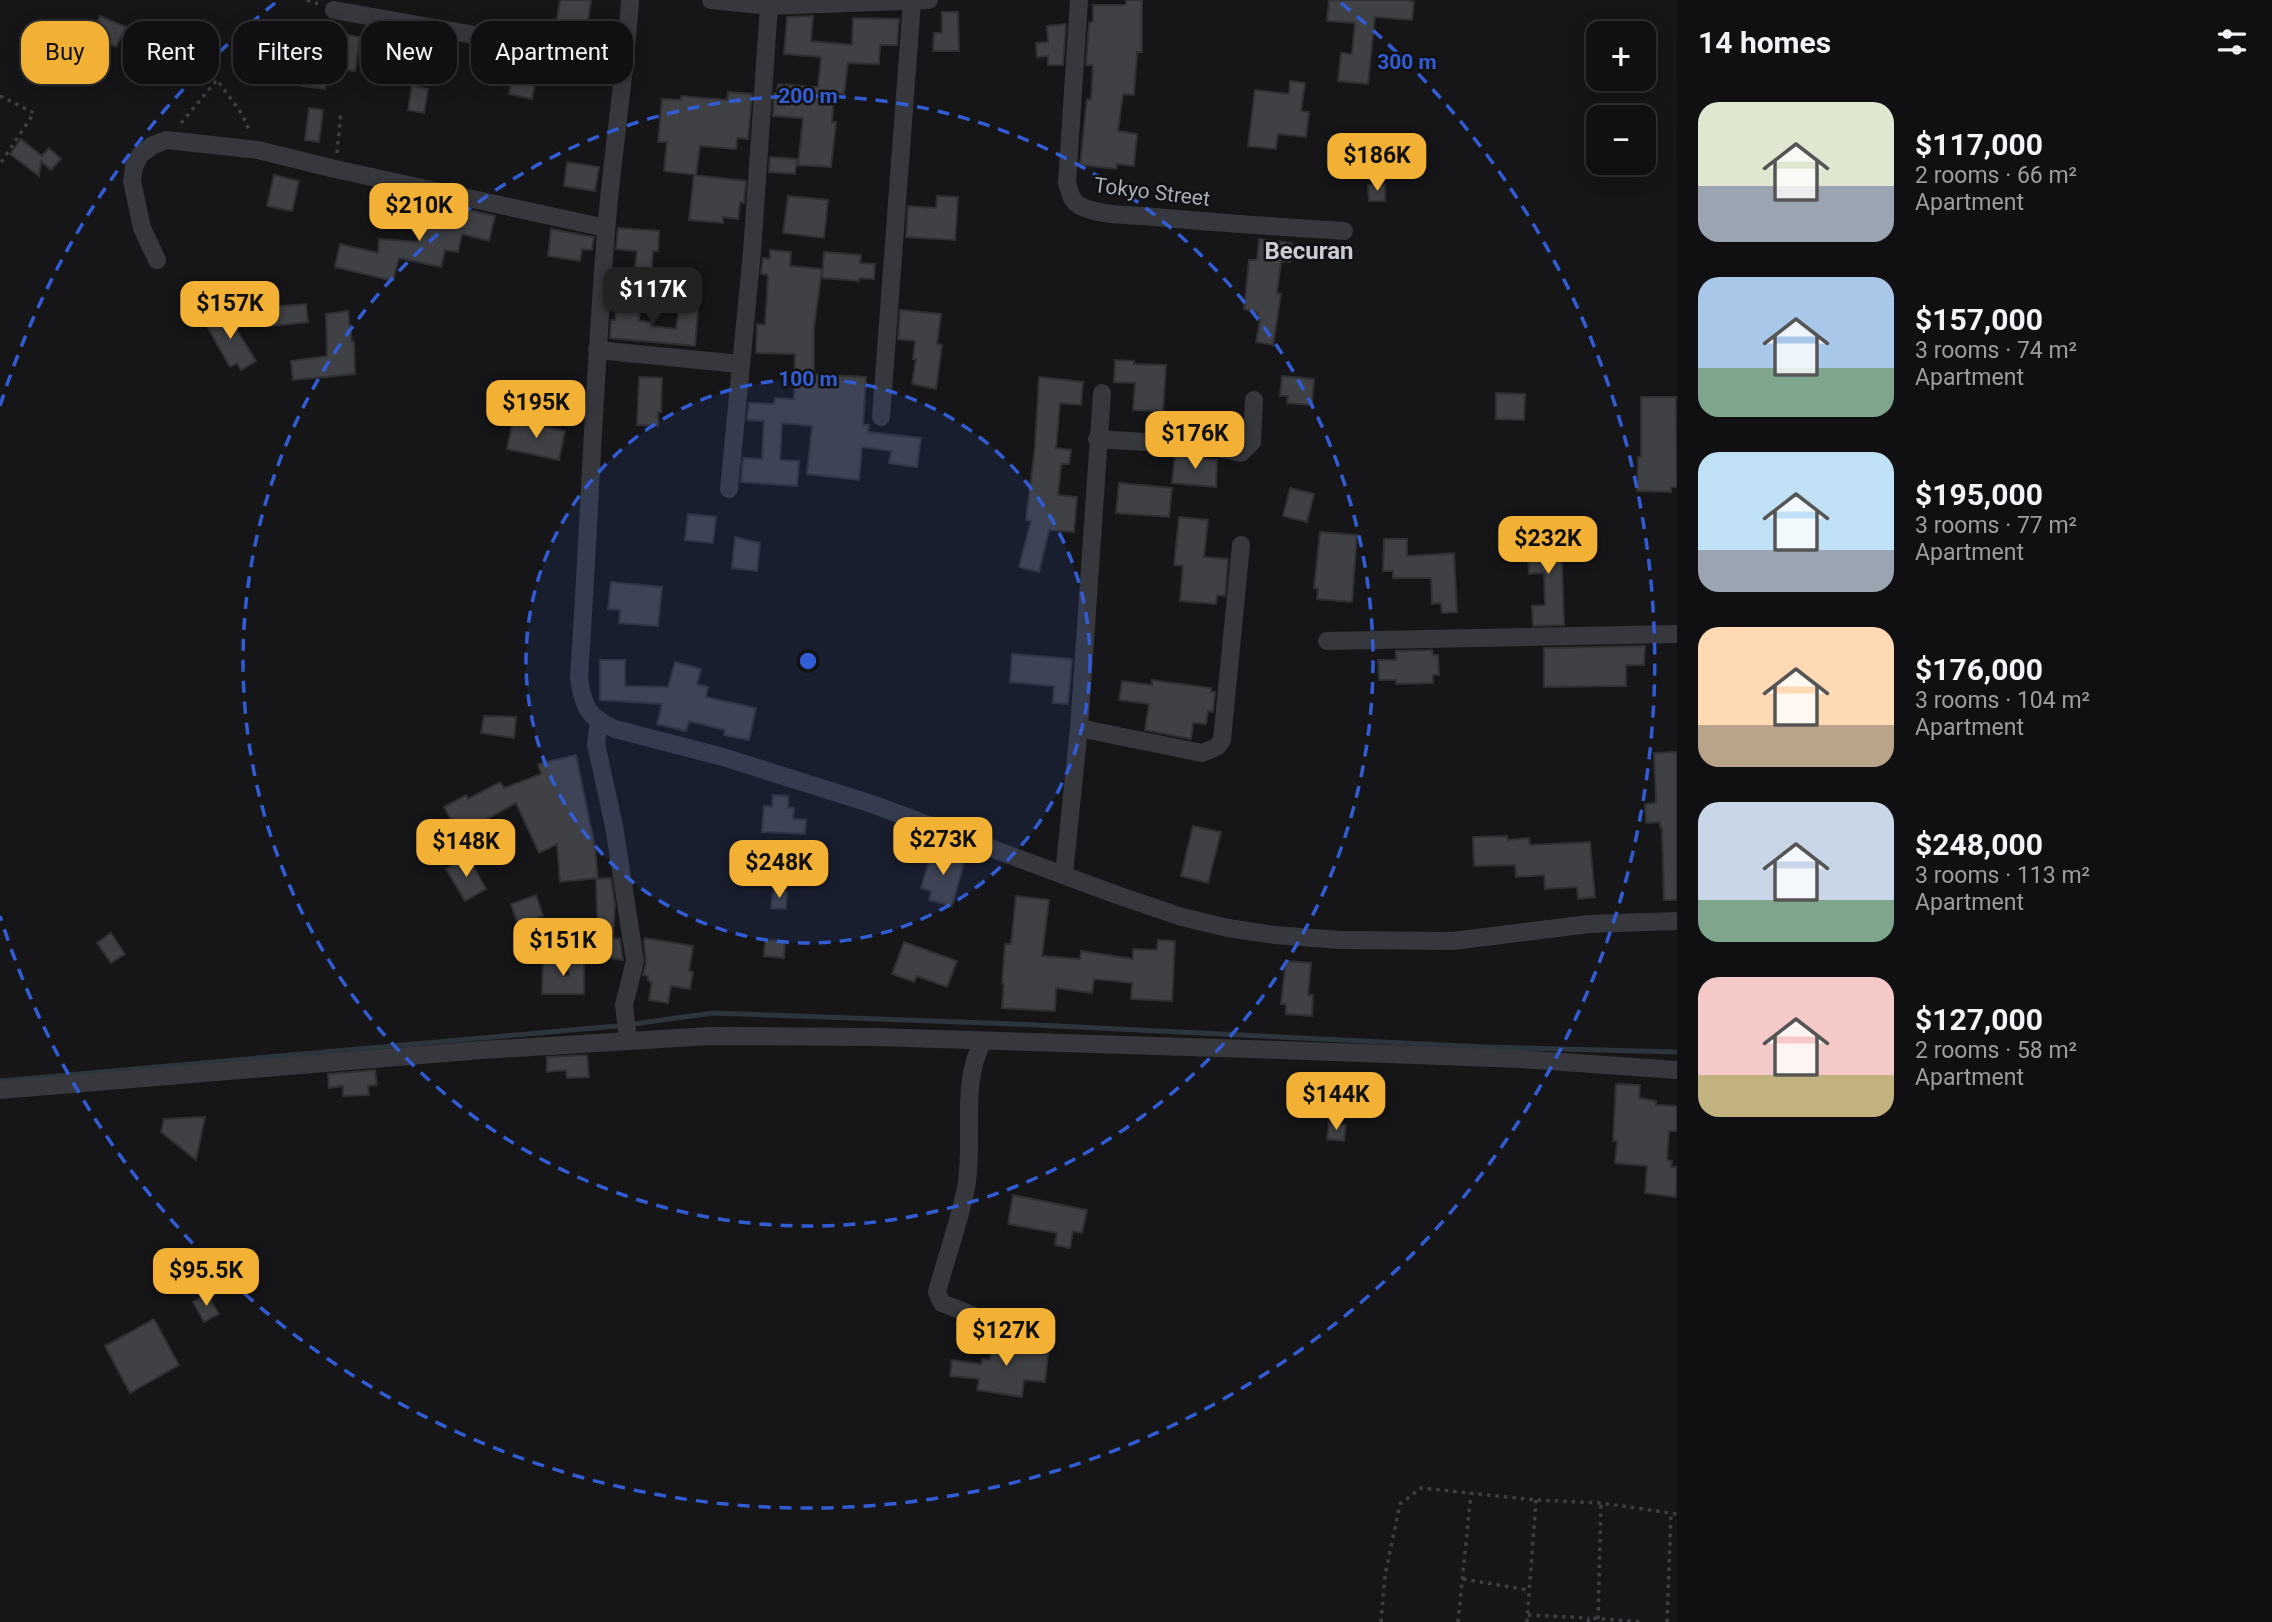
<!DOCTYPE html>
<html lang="en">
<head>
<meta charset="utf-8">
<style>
  :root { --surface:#101012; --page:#19191b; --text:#f1f3f6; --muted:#9c9d9f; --line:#303032; --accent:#f2b134 }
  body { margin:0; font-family:Roboto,sans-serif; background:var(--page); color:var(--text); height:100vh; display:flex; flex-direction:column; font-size:26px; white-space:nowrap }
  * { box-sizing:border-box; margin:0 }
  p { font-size:23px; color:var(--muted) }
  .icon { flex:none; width:38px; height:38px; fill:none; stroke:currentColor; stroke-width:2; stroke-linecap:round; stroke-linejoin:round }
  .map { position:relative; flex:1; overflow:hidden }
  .panel { display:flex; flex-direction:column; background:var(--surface); width:595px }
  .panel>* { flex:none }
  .hud { position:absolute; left:21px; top:21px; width:665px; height:63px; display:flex; gap:14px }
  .controls { position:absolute; left:1586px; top:21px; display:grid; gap:14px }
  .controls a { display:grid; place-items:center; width:70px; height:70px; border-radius:14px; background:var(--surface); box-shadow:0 4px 18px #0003,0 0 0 2px var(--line); font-size:35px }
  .price { position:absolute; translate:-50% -60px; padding:0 16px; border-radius:14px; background:var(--accent); color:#111; font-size:23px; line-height:46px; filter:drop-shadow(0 2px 4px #0008) }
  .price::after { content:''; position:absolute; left:50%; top:42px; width:21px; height:16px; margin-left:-10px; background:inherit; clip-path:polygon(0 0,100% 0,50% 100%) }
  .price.active { background:#222; color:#fff }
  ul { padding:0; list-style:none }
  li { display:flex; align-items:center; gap:21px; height:175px; padding:0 21px }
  li span { display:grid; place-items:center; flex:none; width:196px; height:140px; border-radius:21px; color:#555 }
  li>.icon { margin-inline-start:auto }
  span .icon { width:84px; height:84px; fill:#fffc; stroke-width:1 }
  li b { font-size:30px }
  h2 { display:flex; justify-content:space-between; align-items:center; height:84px; padding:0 21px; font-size:30px }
  .pill { padding:0 24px; border-radius:21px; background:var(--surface); box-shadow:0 4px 18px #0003,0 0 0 2px var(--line); font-size:24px; line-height:63px }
  .pill.active { background:var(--accent); color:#111 }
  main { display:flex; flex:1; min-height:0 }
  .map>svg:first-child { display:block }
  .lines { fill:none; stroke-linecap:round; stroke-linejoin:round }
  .stream { stroke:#2c353c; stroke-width:5 }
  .building { fill:#404145; stroke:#303034; stroke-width:2 }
  .path { stroke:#3d3f44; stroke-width:3.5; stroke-dasharray:3.5 5; stroke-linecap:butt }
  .street { stroke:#37383d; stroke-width:18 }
  .ring { fill:none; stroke:#325cd3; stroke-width:3.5; stroke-dasharray:12 9 }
  .labels { text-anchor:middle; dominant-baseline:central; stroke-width:5; stroke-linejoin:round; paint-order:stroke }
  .street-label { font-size:21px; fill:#a8adb8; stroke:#111113 }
  .quarter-label { font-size:24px; font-weight:bold; fill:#c9ccd4; stroke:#111113 }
  .centre { fill:#325cd3; stroke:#111113; stroke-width:3.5 }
  .ring-label { font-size:21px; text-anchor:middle; font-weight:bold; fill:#325cd3; stroke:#111113; stroke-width:5; stroke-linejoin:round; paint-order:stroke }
</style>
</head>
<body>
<main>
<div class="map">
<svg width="1677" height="1622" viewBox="0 0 1677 1622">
  <rect width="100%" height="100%" fill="#161618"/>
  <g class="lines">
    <path class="stream" d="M 633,1024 L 713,1013 L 1015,1024 L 1486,1047 L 1677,1052
      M 0,1081 L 616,1026"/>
  </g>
  <path class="building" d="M 560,0 L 591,0 L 587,26 L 591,26 L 588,44 L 554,38 Z
    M 1126,0 L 1142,0 L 1142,52 L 1137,52 L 1134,95 L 1123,94 L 1118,131 L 1137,134 L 1134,166 L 1117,164 L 1116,169 L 1080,165 L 1087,99 L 1091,100 L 1093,65 L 1086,65 L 1089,23 L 1093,21 L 1093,5 L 1126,5 Z
    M 1329,0 L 1407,0 L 1414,2 L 1412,20 L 1375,17 L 1368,84 L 1338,81 L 1341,53 L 1352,54 L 1355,23 L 1327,21 Z
    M 942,12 L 958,12 L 959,51 L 933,51 L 934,33 L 942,33 Z
    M 100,16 L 126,27 L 116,47 L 91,35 Z
    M 813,16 L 811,41 L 852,45 L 853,18 L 899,19 L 897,45 L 880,45 L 879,64 L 848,63 L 844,94 L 834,93 L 832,122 L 836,122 L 831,167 L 798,165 L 803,118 L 773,116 L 774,93 L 777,93 L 778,84 L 818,87 L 821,57 L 784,54 L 787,17 Z
    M 1066,24 L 1063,65 L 1048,65 L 1048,56 L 1037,57 L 1036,43 L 1048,42 L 1047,26 Z
    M 335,33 L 360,37 L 355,71 L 329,67 Z
    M 412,35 L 434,39 L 430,62 L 408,58 Z
    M 305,64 L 328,67 L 325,89 L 302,86 Z
    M 515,69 L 537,73 L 532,99 L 509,94 Z
    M 1290,81 L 1305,83 L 1301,111 L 1309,112 L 1306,137 L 1278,134 L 1276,149 L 1248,146 L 1255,90 L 1289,94 Z
    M 412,86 L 428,89 L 424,113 L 408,110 Z
    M 728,92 L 752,94 L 748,139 L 737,138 L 736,149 L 700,146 L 696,175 L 664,171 L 667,142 L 658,142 L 662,99 L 681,100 L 681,96 L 727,100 Z
    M 309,108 L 323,110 L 319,142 L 305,140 Z
    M 21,139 L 42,156 L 49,148 L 61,159 L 51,170 L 41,161 L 39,176 L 10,154 Z
    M 770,157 L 797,159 L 795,174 L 769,172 Z
    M 567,162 L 599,167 L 595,191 L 564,186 Z
    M 274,175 L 299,181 L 292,211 L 267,206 Z
    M 694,175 L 746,181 L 744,203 L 740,202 L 738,219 L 723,217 L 723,223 L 689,220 Z
    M 1368,185 L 1385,185 L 1385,201 L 1369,201 Z
    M 788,196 L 828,200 L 824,238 L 783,233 Z
    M 937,196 L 958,197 L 955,240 L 906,237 L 908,206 L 936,208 Z
    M 434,202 L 495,216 L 489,241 L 462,234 L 458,252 L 445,250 L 441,267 L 399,258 L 393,281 L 335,267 L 340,244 L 378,253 L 379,239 L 418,242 L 424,214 L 431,215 Z
    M 618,228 L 659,231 L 658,251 L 653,251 L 651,279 L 634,277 L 637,251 L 616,249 Z
    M 551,229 L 594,237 L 592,250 L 582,249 L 580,261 L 548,256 Z
    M 1259,239 L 1292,243 L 1290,262 L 1281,261 L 1277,293 L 1281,294 L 1273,345 L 1256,342 L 1260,320 L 1257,320 L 1258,313 L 1244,309 L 1249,260 L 1257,260 Z
    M 770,250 L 791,252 L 790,266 L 822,269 L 814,327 L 814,374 L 866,377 L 863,425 L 869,425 L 868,432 L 921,438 L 917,467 L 889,463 L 891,451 L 862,447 L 859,480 L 807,474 L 812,426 L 782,423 L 780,460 L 799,461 L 797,486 L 741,482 L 743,458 L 762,459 L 764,421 L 747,420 L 749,403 L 774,404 L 775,398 L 794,399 L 795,354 L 756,353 L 757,324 L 765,325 L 767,294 L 768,275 L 761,274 L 763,258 L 770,259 Z
    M 824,252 L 861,255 L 860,263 L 875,264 L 874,279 L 859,278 L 859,281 L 822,278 Z
    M 306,304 L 308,322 L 272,326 L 270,307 Z
    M 616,304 L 640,306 L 639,321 L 652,322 L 651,326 L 676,329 L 679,309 L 698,310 L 695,346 L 610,338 L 611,320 L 615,320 Z
    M 900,310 L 941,314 L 937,344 L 942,345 L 936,389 L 912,384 L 916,359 L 913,359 L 915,341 L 898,339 Z
    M 225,311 L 256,361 L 241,370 L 237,363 L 230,367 L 205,323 Z
    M 348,311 L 352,342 L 354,342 L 355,374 L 293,380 L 291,361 L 327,356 L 326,314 Z
    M 1115,360 L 1134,361 L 1134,364 L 1166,365 L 1163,411 L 1133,410 L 1135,383 L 1114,382 Z
    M 1282,376 L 1314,379 L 1312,405 L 1287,403 L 1288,396 L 1280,396 Z
    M 639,377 L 662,378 L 661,412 L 658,412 L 658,426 L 637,425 Z
    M 1039,377 L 1083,382 L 1081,405 L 1060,403 L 1056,448 L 1071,450 L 1069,464 L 1061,464 L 1058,495 L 1077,497 L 1074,532 L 1049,530 L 1039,572 L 1019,567 L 1031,521 L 1026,520 L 1035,446 Z
    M 1496,393 L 1525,394 L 1524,420 L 1496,419 Z
    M 1641,397 L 1676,397 L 1677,487 L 1671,487 L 1671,492 L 1637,491 L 1638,457 L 1641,457 Z
    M 513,420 L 565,431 L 559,460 L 507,449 Z
    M 1175,455 L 1217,460 L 1216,487 L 1172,483 Z
    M 1119,483 L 1172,488 L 1169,517 L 1116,513 Z
    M 1290,488 L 1314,494 L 1307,522 L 1283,516 Z
    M 688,514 L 716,517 L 713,543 L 685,540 Z
    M 1179,517 L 1208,520 L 1204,557 L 1228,559 L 1225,596 L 1217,595 L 1216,604 L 1180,601 L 1183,566 L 1174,565 Z
    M 1561,531 L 1564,625 L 1533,626 L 1532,606 L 1545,605 L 1544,573 L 1529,574 L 1527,533 Z
    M 1320,532 L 1357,535 L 1352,602 L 1317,599 L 1318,589 L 1314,588 Z
    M 735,537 L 760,543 L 757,571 L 732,568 Z
    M 1384,539 L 1407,539 L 1407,556 L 1454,553 L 1457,612 L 1442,613 L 1441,603 L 1432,604 L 1431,578 L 1393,578 L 1393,571 L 1383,571 Z
    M 611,582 L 662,587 L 658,626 L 619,623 L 620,610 L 608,609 Z
    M 1645,646 L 1644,665 L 1626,665 L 1626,686 L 1544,687 L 1544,648 Z
    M 1432,650 L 1433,655 L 1438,655 L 1439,675 L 1433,675 L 1433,683 L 1396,684 L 1396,680 L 1379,680 L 1378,660 L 1396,660 L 1396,651 Z
    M 1012,654 L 1072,659 L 1068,704 L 1053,703 L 1054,686 L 1010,682 Z
    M 600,660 L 625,660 L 625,686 L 668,687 L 675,662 L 701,669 L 697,684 L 708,687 L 706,697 L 756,708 L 749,740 L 724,735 L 725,730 L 689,721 L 686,731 L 657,724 L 662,704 L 600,700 Z
    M 1152,680 L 1211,688 L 1211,692 L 1215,692 L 1213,712 L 1208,711 L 1206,724 L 1193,723 L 1191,739 L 1145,730 L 1149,704 L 1119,700 L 1122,681 L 1152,685 Z
    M 484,716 L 516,717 L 514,738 L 481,733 Z
    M 1677,752 L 1677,900 L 1664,900 L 1662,828 L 1660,828 L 1660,822 L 1646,823 L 1645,804 L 1656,803 L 1654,753 Z
    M 576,755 L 595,848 L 598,878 L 560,882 L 557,844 L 539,853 L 516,803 L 478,824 L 486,839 L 473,847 L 458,824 L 455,827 L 444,807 L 466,795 L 468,799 L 500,782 L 504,788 L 541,774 L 538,764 Z
    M 773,795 L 788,796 L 788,808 L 794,808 L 793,819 L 806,820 L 805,834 L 762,832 L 764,806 L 772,807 Z
    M 1193,826 L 1221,832 L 1208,883 L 1181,876 Z
    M 1507,836 L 1508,840 L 1529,838 L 1530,845 L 1590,842 L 1595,897 L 1578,899 L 1577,887 L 1545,889 L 1544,875 L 1516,877 L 1515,865 L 1474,866 L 1473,837 Z
    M 932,850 L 965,859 L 952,906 L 929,900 L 931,891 L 921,888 Z
    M 468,856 L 486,889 L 465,901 L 446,869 Z
    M 611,878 L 615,904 L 613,938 L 620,939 L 623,960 L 587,955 L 589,937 L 598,938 L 596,879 Z
    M 773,891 L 787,892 L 786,909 L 771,908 Z
    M 536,895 L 543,916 L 518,924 L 511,904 Z
    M 1016,896 L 1049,900 L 1042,956 L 1080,959 L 1081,951 L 1133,959 L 1133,949 L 1157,950 L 1158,940 L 1175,941 L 1172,1001 L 1131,999 L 1132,983 L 1094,979 L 1092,993 L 1056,988 L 1055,1011 L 1002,1008 L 1004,984 L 1002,984 L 1005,944 L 1011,944 Z
    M 111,933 L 125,954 L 111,963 L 97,943 Z
    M 645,938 L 693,946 L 689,971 L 693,972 L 690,989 L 671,986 L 668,1003 L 649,1000 L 652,982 L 648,981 L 648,976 L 643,975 L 646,963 L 644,942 Z
    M 765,940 L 785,941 L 784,958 L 764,956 Z
    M 904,942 L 957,961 L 947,987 L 917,976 L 914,982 L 892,974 Z
    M 543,960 L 558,960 L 563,976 L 569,975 L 567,960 L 584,960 L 584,994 L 542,994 Z
    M 1286,961 L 1311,963 L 1308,995 L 1313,995 L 1312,1016 L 1286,1014 L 1286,1004 L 1281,1004 Z
    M 587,1055 L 589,1077 L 567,1078 L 566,1070 L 547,1072 L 547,1057 Z
    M 375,1070 L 377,1085 L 368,1086 L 369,1095 L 343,1096 L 343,1086 L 329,1088 L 328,1074 Z
    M 1616,1084 L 1640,1085 L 1639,1098 L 1656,1101 L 1656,1105 L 1677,1106 L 1677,1131 L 1669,1131 L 1667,1160 L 1672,1161 L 1671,1167 L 1677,1167 L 1676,1197 L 1645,1193 L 1647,1166 L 1615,1163 L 1617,1141 L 1613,1141 Z
    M 205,1117 L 196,1160 L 161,1132 L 164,1119 Z
    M 1329,1122 L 1346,1125 L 1344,1141 L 1327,1139 Z
    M 1013,1195 L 1087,1210 L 1082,1233 L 1073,1231 L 1070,1248 L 1055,1245 L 1057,1233 L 1008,1224 Z
    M 207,1294 L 219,1314 L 204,1322 L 193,1302 Z
    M 154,1319 L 179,1365 L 130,1393 L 105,1346 Z
    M 992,1340 L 1049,1346 L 1045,1382 L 1024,1380 L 1022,1397 L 977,1390 L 979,1379 L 950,1376 L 952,1360 L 981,1364 L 982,1359 L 990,1360 Z"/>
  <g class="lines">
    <path class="path" d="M 307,0 L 318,4
      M 0,96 L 34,113 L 0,164
      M 181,123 L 217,80 L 242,114 L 250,132
      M 337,153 L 341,111
      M 1463,1579 L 1528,1590
      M 1528,1615 L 1589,1618
      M 1598,1619 L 1601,1503
      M 1381,1622 L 1385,1575 L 1400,1504 L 1421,1488 L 1536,1500 L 1601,1503 L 1677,1514
      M 1458,1622 L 1471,1493
      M 1527,1622 L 1536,1500
      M 1588,1622 L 1589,1618 L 1644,1622
      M 1667,1622 L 1671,1513"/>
    <path class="street" d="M 630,0 C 625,78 612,155 606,232 C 594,381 589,529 579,678 C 583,706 587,717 615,729 L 723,757 L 872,804 L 1117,895 L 1182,917 L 1228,928 L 1274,935 L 1340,940 L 1453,941 L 1589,924 L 1677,921
      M 711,0 L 769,6 L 929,0
      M 1079,0 L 1067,183 C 1070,195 1073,204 1085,208 C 1106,216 1133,215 1155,217 C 1218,223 1281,227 1344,231
      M 334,10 L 626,62
      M 157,260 L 142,228 L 132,181 L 134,167 L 140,155 L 153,145 L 167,140 L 258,150 L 335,169 L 606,228
      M 597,350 L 740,364
      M 881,417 L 912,2
      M 1097,439 L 1207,446 L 1241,453 L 1252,442 L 1254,400
      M 729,489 L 752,252 L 769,6
      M 1327,641 L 1677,634
      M 599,722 L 596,744 L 614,826 L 635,961 L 624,1005 L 628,1040
      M 1079,728 L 1202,753 L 1217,747 L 1222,740 L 1241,545
      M 1064,874 L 1079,728 L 1102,393
      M 983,1041 C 959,1086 975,1139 966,1188 C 959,1223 946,1258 937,1292 L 942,1303 L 1002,1327
      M 0,1090 L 482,1050 L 710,1036 L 874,1037 L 1280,1050 L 1521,1059 L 1677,1070"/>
  </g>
  <circle cx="808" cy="661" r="282" fill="#325cd3" fill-opacity=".12"/>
  <g class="ring">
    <circle cx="808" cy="661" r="282"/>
    <circle cx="808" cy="661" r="565"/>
    <path d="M0 406A847 847 0 0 1 275 3M1341 3A847 847 0 1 1 0 916"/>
  </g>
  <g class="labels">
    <g class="street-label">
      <text transform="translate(1152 192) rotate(7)">Tokyo Street</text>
    </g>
    <g class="quarter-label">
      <text x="1309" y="251">Becuran</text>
    </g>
  </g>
  <circle cx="808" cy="661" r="10" class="centre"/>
  <g class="ring-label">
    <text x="1407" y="69">300 m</text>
    <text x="808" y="103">200 m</text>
    <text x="808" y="386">100 m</text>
  </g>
</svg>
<div class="controls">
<a>+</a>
<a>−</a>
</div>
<b class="price" style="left:1377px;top:193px">$186K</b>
<b class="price" style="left:419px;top:243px">$210K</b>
<b class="price active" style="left:653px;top:327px">$117K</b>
<b class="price" style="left:230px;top:341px">$157K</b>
<b class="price" style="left:536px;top:440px">$195K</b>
<b class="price" style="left:1195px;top:471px">$176K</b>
<b class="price" style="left:1548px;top:576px">$232K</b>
<b class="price" style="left:943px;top:877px">$273K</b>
<b class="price" style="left:466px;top:879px">$148K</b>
<b class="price" style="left:779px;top:900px">$248K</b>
<b class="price" style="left:563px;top:978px">$151K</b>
<b class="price" style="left:1336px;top:1132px">$144K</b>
<b class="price" style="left:206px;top:1308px">$95.5K</b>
<b class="price" style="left:1006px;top:1368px">$127K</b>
<div class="hud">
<a class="pill active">Buy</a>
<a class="pill">Rent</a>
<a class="pill">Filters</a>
<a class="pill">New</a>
<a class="pill">Apartment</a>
</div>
</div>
<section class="panel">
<h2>14 homes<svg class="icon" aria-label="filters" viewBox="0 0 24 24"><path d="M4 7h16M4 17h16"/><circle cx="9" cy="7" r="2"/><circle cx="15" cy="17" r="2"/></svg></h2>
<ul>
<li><span style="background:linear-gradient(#dfe7d0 60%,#9aa5b1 0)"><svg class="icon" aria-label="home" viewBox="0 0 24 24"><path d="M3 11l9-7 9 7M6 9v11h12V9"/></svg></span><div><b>$117,000</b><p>2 rooms · 66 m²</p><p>Apartment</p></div></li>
<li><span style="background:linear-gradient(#a9c7e8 65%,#7fa58c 0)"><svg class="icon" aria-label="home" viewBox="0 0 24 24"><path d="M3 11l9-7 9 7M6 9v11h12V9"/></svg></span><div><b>$157,000</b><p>3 rooms · 74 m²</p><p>Apartment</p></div></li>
<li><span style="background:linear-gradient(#bfe0f5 70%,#9aa5b1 0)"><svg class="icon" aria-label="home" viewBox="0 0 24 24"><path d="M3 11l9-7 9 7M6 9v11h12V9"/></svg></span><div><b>$195,000</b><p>3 rooms · 77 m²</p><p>Apartment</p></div></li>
<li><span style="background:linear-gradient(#ffd9b3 70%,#b9a48a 0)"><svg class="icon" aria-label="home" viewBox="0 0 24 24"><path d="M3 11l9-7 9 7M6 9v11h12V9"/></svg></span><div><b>$176,000</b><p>3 rooms · 104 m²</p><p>Apartment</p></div></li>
<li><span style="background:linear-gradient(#c9d6e8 70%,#7fa58c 0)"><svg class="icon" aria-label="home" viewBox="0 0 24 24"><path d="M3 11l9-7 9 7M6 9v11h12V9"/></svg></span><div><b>$248,000</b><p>3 rooms · 113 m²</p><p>Apartment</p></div></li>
<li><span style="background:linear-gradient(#f6c9c9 70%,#c2b280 0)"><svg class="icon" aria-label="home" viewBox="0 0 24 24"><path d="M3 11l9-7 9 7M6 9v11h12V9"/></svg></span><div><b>$127,000</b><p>2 rooms · 58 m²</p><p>Apartment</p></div></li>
</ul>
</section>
</main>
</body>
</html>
